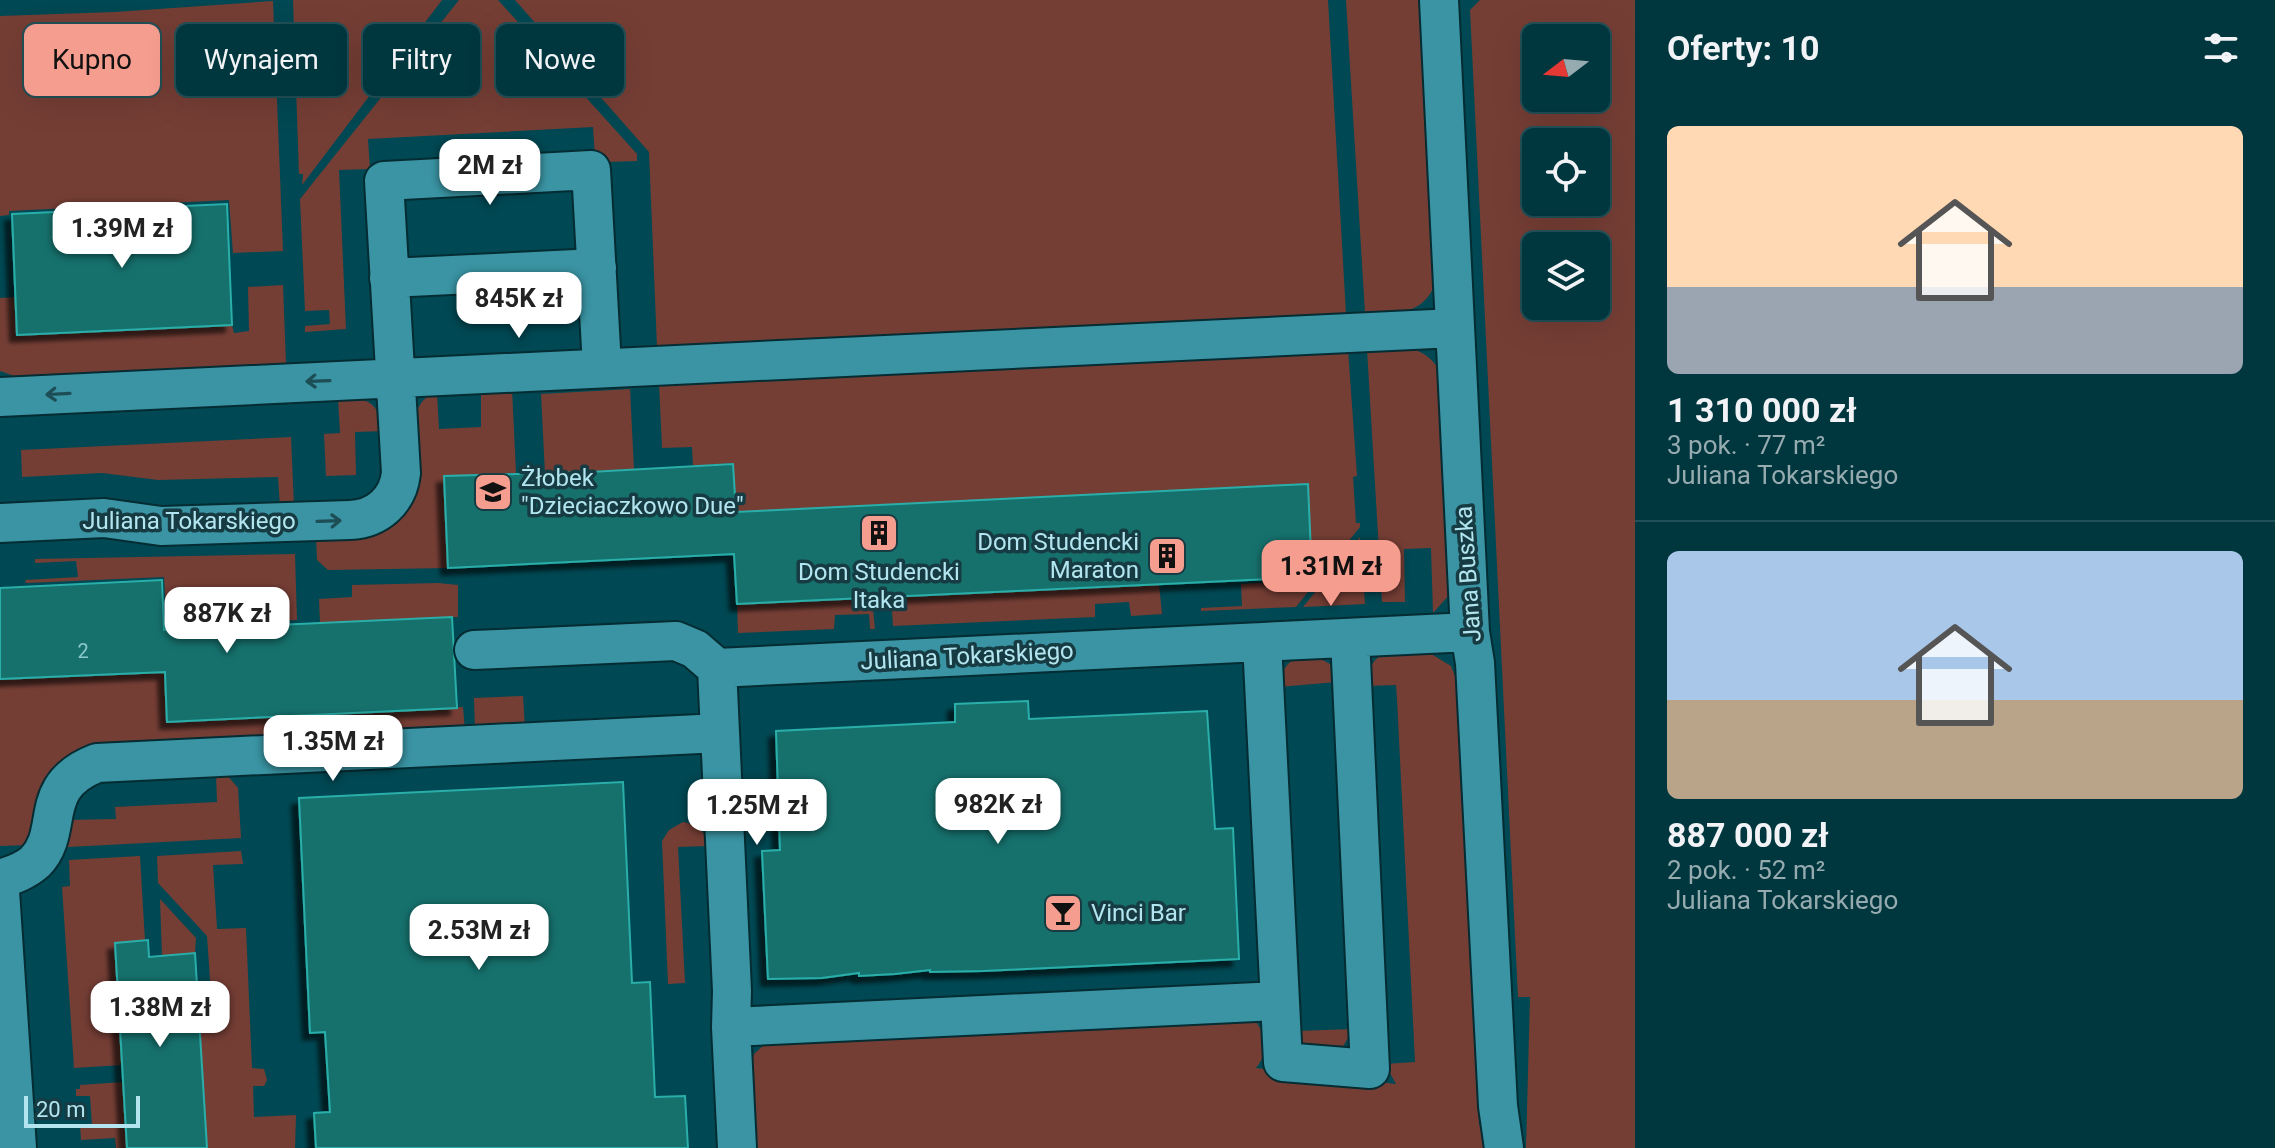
<!DOCTYPE html>
<html lang="pl">
<head>
<meta charset="utf-8">
<style>
  :root { --surface:#00363e; --page:#0e4149; --text:#f1f3f6; --muted:#95abb0; --line:#225058; --accent:#f59d8e }
  body { margin:0; font-family:Roboto,sans-serif; background:var(--page); color:var(--text); height:100vh; display:flex; flex-direction:column; font-size:30px; white-space:nowrap }
  * { box-sizing:border-box; margin:0 }
  p { font-size:26px; color:var(--muted) }
  .icon { flex:none; width:44px; height:44px; fill:none; stroke:currentColor; stroke-width:2; stroke-linecap:round; stroke-linejoin:round }
  .map { position:relative; flex:1; overflow:hidden }
  .details { display:flex; flex-direction:column; background:var(--surface); width:640px }
  .details>* { flex:none }
  .top-card { position:absolute; left:24px; top:24px; width:760px; height:72px; display:flex; gap:16px }
  .needle { width:52px; rotate:254deg }
  .controls { position:absolute; left:1522px; top:24px; display:grid; gap:16px }
  .controls a { display:grid; place-items:center; width:88px; height:88px; border-radius:12px; background:var(--surface); box-shadow:0 8px 32px #0002,0 0 0 2px var(--line); font-size:40px }
  .scale { position:absolute; left:24px; bottom:20px; width:116px; box-sizing:border-box; padding-left:8px; border:4px solid #b2e5ef; border-top:0; font-size:22px; line-height:28px; white-space:nowrap; color:#b2e5ef; -webkit-text-stroke:6px #163b42; paint-order:stroke }
  .price { position:absolute; translate:-50% -68px; padding:0 18px; border-radius:16px; background:#fff; color:#222; font-size:26px; line-height:52px; filter:drop-shadow(0 2px 4px #0008) }
  .price::after { content:''; position:absolute; left:50%; top:48px; width:24px; height:18px; margin-left:-12px; background:inherit; clip-path:polygon(0 0,100% 0,50% 100%) }
  .price.active { background:var(--accent); color:#111 }
  ul { padding:0; list-style:none }
  li { display:grid; align-content:center; gap:16px; height:424px; padding:0 32px }
  li+li { border-top:2px solid var(--line) }
  li span { display:grid; place-items:center; height:248px; border-radius:12px; color:#555 }
  li>.icon { margin-inline-start:auto }
  span .icon { width:144px; height:144px; fill:#fffc; stroke-width:1 }
  li b { font-size:34px }
  h2 { display:flex; justify-content:space-between; align-items:center; height:96px; padding:0 32px; font-size:34px }
  .tag { padding:0 28px; border-radius:12px; background:var(--surface); box-shadow:0 8px 32px #0002,0 0 0 2px var(--line); font-size:28px; line-height:72px }
  .tag.active { background:var(--accent); color:#111 }
  main { display:flex; flex:1; min-height:0 }
  .map>svg:first-child { display:block }
  .green { fill:#753e35; fill-rule:evenodd }
  .building { fill:#15716d; stroke:#2aaea9; stroke-width:2; filter:url(#shadow) }
  .lines { fill:none; stroke-linecap:round; stroke-linejoin:round }
  .minor-casing { stroke:#042c32; stroke-width:42 }
  .minor { stroke:#3a94a3; stroke-width:38 }
  .oneway { stroke:#1d4d55 }
  .labels { text-anchor:middle; dominant-baseline:central; stroke-width:7; stroke-linejoin:round; paint-order:stroke }
  .number-label { font-size:20px; fill:#8bc8ce }
  .poi-label { font-size:24px; fill:#b2e5ef; stroke:#163b42; text-anchor:start }
  .street-label { font-size:24px; fill:#b2e5ef; stroke:#163b42 }
</style>
</head>
<body>
<main>
<div class="map">
<svg width="1635" height="1148" viewBox="0 0 1635 1148">
  <defs>
    <filter id="shadow"><feDropShadow dx="-7" dy="7" stdDeviation="2" flood-color="#0009"/></filter>
  </defs>
  <rect width="100%" height="100%" fill="#004853"/>
  <path class="green" d="M 293,0 L 442,0 L 302,185 L 303,174 L 299,174 Z
    M 459,0 L 498,0 L 637,154 L 637,161 L 607,162 L 607,156 L 595,157 L 593,127 L 368,139 L 370,169 L 339,170 L 346,329 L 305,332 L 305,326 L 330,324 L 329,310 L 305,311 L 300,199 Z
    M 515,0 L 1328,0 L 1346,314 L 657,347 L 649,152 Z
    M 1346,0 L 1425,0 L 1435,284 C 1422,317 1395,312 1365,313 Z
    M 1480,0 L 1635,0 L 1635,1148 L 1526,1148 L 1530,997 L 1518,997 L 1470,10 ZM 1596,38 L 1596,98 L 1536,98 L 1536,38 ZM 1596,142 L 1596,202 L 1536,202 L 1536,142 ZM 1596,246 L 1596,306 L 1536,306 L 1536,246 Z
    M 273,1 L 283,251 L 233,253 L 229,200 L 9,211 L 9,215 L 0,216 L 0,16 L 115,12 Z
    M 283,285 L 286,364 L 17,377 L 0,371 L 0,298 L 16,297 L 18,335 L 232,325 L 234,333 L 249,331 L 248,287 Z
    M 1348,349 L 1357,476 L 1353,477 L 1356,523 L 1360,523 L 1360,527 L 1296,607 L 1201,611 L 1201,608 L 1242,606 L 1241,584 L 1315,580 L 1312,577 L 1308,485 L 736,512 L 733,463 L 693,466 L 692,447 L 662,448 L 659,383 Z
    M 1367,349 C 1400,349 1423,341 1441,373 L 1450,594 L 1433,613 L 1431,548 L 1404,549 L 1405,602 L 1382,602 Z
    M 512,389 L 516,473 L 444,476 L 448,568 L 328,570 L 317,560 L 316,537 C 342,534 372,535 395,523 C 442,497 388,404 437,393 L 439,429 L 481,427 L 481,391 Z
    M 630,389 L 634,469 L 545,474 L 541,394 Z
    M 338,398 C 370,398 376,401 385,431 L 355,432 L 356,475 L 326,476 L 324,434 L 340,433 Z
    M 291,437 L 294,506 L 280,507 L 278,477 L 158,480 L 102,473 L 22,477 L 21,450 Z
    M 1360,537 L 1365,604 L 1303,607 Z
    M 295,554 L 297,620 L 167,627 L 164,577 L 26,583 L 25,580 L 78,577 L 76,561 L 35,563 L 35,559 Z
    M 438,583 L 458,585 L 458,617 L 320,623 L 319,599 L 352,597 L 352,585 Z
    M 1159,584 L 1162,614 L 1131,616 L 1129,602 L 1095,604 L 1095,617 L 893,626 L 891,597 Z
    M 872,598 L 875,629 L 870,629 L 869,614 L 835,615 L 834,629 L 738,633 L 737,604 Z
    M 1428,652 L 1451,666 L 1457,681 L 1479,1124 L 1488,1148 L 752,1148 L 749,1063 L 755,1053 L 765,1044 L 1255,1021 C 1268,1036 1268,1054 1256,1068 L 1396,1084 L 1385,1064 L 1415,1062 L 1397,699 L 1396,685 L 1367,686 C 1371,643 1393,654 1428,652 Z
    M 1315,656 L 1330,664 L 1337,682 L 1278,687 C 1285,661 1290,658 1315,656 Z
    M 169,671 L 168,722 L 463,707 L 465,731 L 112,747 L 29,845 L 0,846 L 0,679 Z
    M 523,696 L 525,728 L 475,730 L 474,698 Z
    M 216,773 L 227,775 L 238,788 L 241,838 L 68,847 L 67,820 L 116,819 L 115,807 L 217,802 Z
    M 683,822 C 699,825 705,831 708,846 L 678,847 L 685,983 L 668,984 L 662,841 L 669,830 Z
    M 241,851 L 243,864 L 213,865 L 217,929 L 246,928 L 252,1068 L 264,1069 L 267,1080 L 264,1086 L 253,1086 L 254,1117 L 296,1115 L 295,1148 L 207,1148 L 198,1010 L 212,1008 L 207,936 L 158,883 L 157,856 Z
    M 140,856 L 145,941 L 115,943 L 122,1065 L 74,1068 L 62,887 L 70,886 L 69,860 Z
    M 160,899 L 196,938 L 195,953 L 162,956 Z
    M 1353,1029 L 1344,1045 L 1338,1051 L 1307,1049 L 1297,1037 L 1296,1031 Z
    M 123,1082 L 127,1148 L 116,1148 L 115,1138 L 81,1140 L 80,1126 L 92,1125 L 90,1096 L 76,1096 L 76,1089 L 80,1089 L 80,1085 Z"/>
  <path class="building" d="M 227,204 L 232,325 L 17,335 L 12,214 Z
    M 733,464 L 736,512 L 1308,484 L 1312,577 L 737,604 L 734,554 L 448,568 L 444,476 L 590,472 Z
    M 162,580 L 164,630 L 452,617 L 457,708 L 167,722 L 165,672 L 0,679 L 0,588 Z
    M 1028,701 L 1029,719 L 1207,711 L 1215,829 L 1233,828 L 1239,959 L 983,971 L 930,972 L 930,970 L 895,974 L 859,976 L 859,973 L 822,978 L 768,979 L 762,851 L 780,850 L 776,731 L 955,722 L 955,704 Z
    M 623,782 L 632,983 L 650,982 L 655,1097 L 685,1096 L 688,1148 L 316,1148 L 314,1113 L 330,1112 L 325,1032 L 310,1033 L 299,798 Z
    M 148,940 L 149,957 L 195,953 L 207,1148 L 127,1148 L 115,943 Z"/>
  <g class="lines">
    <g class="minor-casing">
      <path id="minor" d="M 1439,0 L 1470,632 L 1475,663 L 1498,1106 L 1504,1148
        M 389,278 L 597,268
        M 0,397 L 1455,328
        M 0,523 L 104,518 L 161,526 L 350,520 C 377,519 398,501 401,473 L 384,181 L 591,170 L 602,366
        M 1262,642 L 1283,1062 L 1370,1069 L 1350,638
        M 474,650 L 676,641 L 695,649 L 717,668 L 1470,632
        M 717,668 L 732,991 L 731,1027 L 737,1148
        M 0,879 C 13,875 25,871 35,862 C 66,831 35,787 97,763 L 720,733
        M 0,891 L 17,1148
        M 731,1027 L 1278,1001"/>
    </g>
    <use href="#minor" class="minor"/>
  </g>
  <defs><path id="oneway-shaft" d="M-6 0H5M1.5-3L5.5 0L1.5 3" fill="none" stroke-width="1.6" stroke-linecap="round" stroke-linejoin="round" transform="scale(2)"/></defs>
  <g class="oneway">
    <use href="#oneway-shaft" transform="translate(318 381) rotate(178)"/>
    <use href="#oneway-shaft" transform="translate(58 394) rotate(177)"/>
    <use href="#oneway-shaft" transform="translate(329 521) rotate(-2)"/>
  </g>
  <defs>
    <g id="school-square" transform="scale(2)"><rect x="-9" y="-9" width="18" height="18" rx="4" fill="#f59d8e" stroke="#163b42"/><path d="M0-5L7-2L0 1L-7-2ZM-4 1L0 2.5L4 1V4Q0 6-4 4Z" fill="#111"/></g>
    <g id="building-square" transform="scale(2)"><rect x="-9" y="-9" width="18" height="18" rx="4" fill="#f59d8e" stroke="#163b42"/><path d="M-4-6H4V6H1V3H-1V6H-4ZM-2.5-4.3h1.7v1.8h-1.7ZM.8-4.3h1.7v1.8H.8ZM-2.5-1h1.7V.8h-1.7ZM.8-1h1.7V.8H.8Z" fill="#111"/></g>
    <g id="bar-square" transform="scale(2)"><rect x="-9" y="-9" width="18" height="18" rx="4" fill="#f59d8e" stroke="#163b42"/><path d="M-6-5H6L.8 .8V4.5H3.5V6h-7V4.5H-.8V.8Z" fill="#111"/></g>
  </defs>
  <g fill-rule="evenodd">
    <use href="#school-square" x="493" y="492"/>
    <use href="#building-square" x="879" y="533"/>
    <use href="#building-square" x="1167" y="556"/>
    <use href="#bar-square" x="1063" y="913"/>
  </g>
  <g class="labels">
    <g class="number-label">
      <text x="83" y="651">2</text>
    </g>
    <g class="poi-label">
      <text x="521" y="478">Żłobek<tspan x="521" dy="28">"Dzieciaczkowo Due"</tspan></text>
      <text x="1139" y="542" text-anchor="end">Dom Studencki<tspan x="1139" dy="28">Maraton</tspan></text>
      <text x="879" y="572" text-anchor="middle">Dom Studencki<tspan x="879" dy="28">Itaka</tspan></text>
      <text x="1091" y="913">Vinci Bar</text>
    </g>
    <g class="street-label">
      <text x="189" y="521">Juliana Tokarskiego</text>
      <text transform="translate(1468 574) rotate(-94)">Jana Buszka</text>
      <text transform="translate(967 656) rotate(-3)">Juliana Tokarskiego</text>
    </g>
  </g>
</svg>
<div class="controls">
<a><svg class="needle" viewBox="-14 -14 28 28"><path d="M0-13l5 13h-10z" fill="#e53935"/><path d="M0 13l5-13h-10z" fill="#95abb0"/></svg></a>
<a><svg class="icon" aria-label="locate" viewBox="0 0 24 24"><circle cx="12" cy="12" r="6"/><path d="M12 2v4M12 18v4M2 12h4M18 12h4"/></svg></a>
<a><svg class="icon" aria-label="layers" viewBox="0 0 24 24"><path d="M12 4l9 5-9 5-9-5zM3 14l9 5 9-5"/></svg></a>
</div>
<div class="scale">20 m</div>
<b class="price" style="left:490px;top:207px">2M zł</b>
<b class="price" style="left:122px;top:270px">1.39M zł</b>
<b class="price" style="left:519px;top:340px">845K zł</b>
<b class="price active" style="left:1331px;top:608px">1.31M zł</b>
<b class="price" style="left:227px;top:655px">887K zł</b>
<b class="price" style="left:333px;top:783px">1.35M zł</b>
<b class="price" style="left:998px;top:846px">982K zł</b>
<b class="price" style="left:757px;top:847px">1.25M zł</b>
<b class="price" style="left:479px;top:972px">2.53M zł</b>
<b class="price" style="left:160px;top:1049px">1.38M zł</b>
<div class="top-card">
<a class="tag active">Kupno</a>
<a class="tag">Wynajem</a>
<a class="tag">Filtry</a>
<a class="tag">Nowe</a>
</div>
</div>
<section class="details">
<h2>Oferty: 10<svg class="icon" aria-label="filters" viewBox="0 0 24 24"><path d="M4 7h16M4 17h16"/><circle cx="9" cy="7" r="2"/><circle cx="15" cy="17" r="2"/></svg></h2>
<ul>
<li><span style="background:linear-gradient(#ffd9b3 65%,#9aa5b1 0)"><svg class="icon" aria-label="home" viewBox="0 0 24 24"><path d="M3 11l9-7 9 7M6 9v11h12V9"/></svg></span><div><b>1 310 000 zł</b><p>3 pok. · 77 m²</p><p>Juliana Tokarskiego</p></div></li>
<li><span style="background:linear-gradient(#a9c7e8 60%,#b9a48a 0)"><svg class="icon" aria-label="home" viewBox="0 0 24 24"><path d="M3 11l9-7 9 7M6 9v11h12V9"/></svg></span><div><b>887 000 zł</b><p>2 pok. · 52 m²</p><p>Juliana Tokarskiego</p></div></li>
</ul>
</section>
</main>
</body>
</html>
